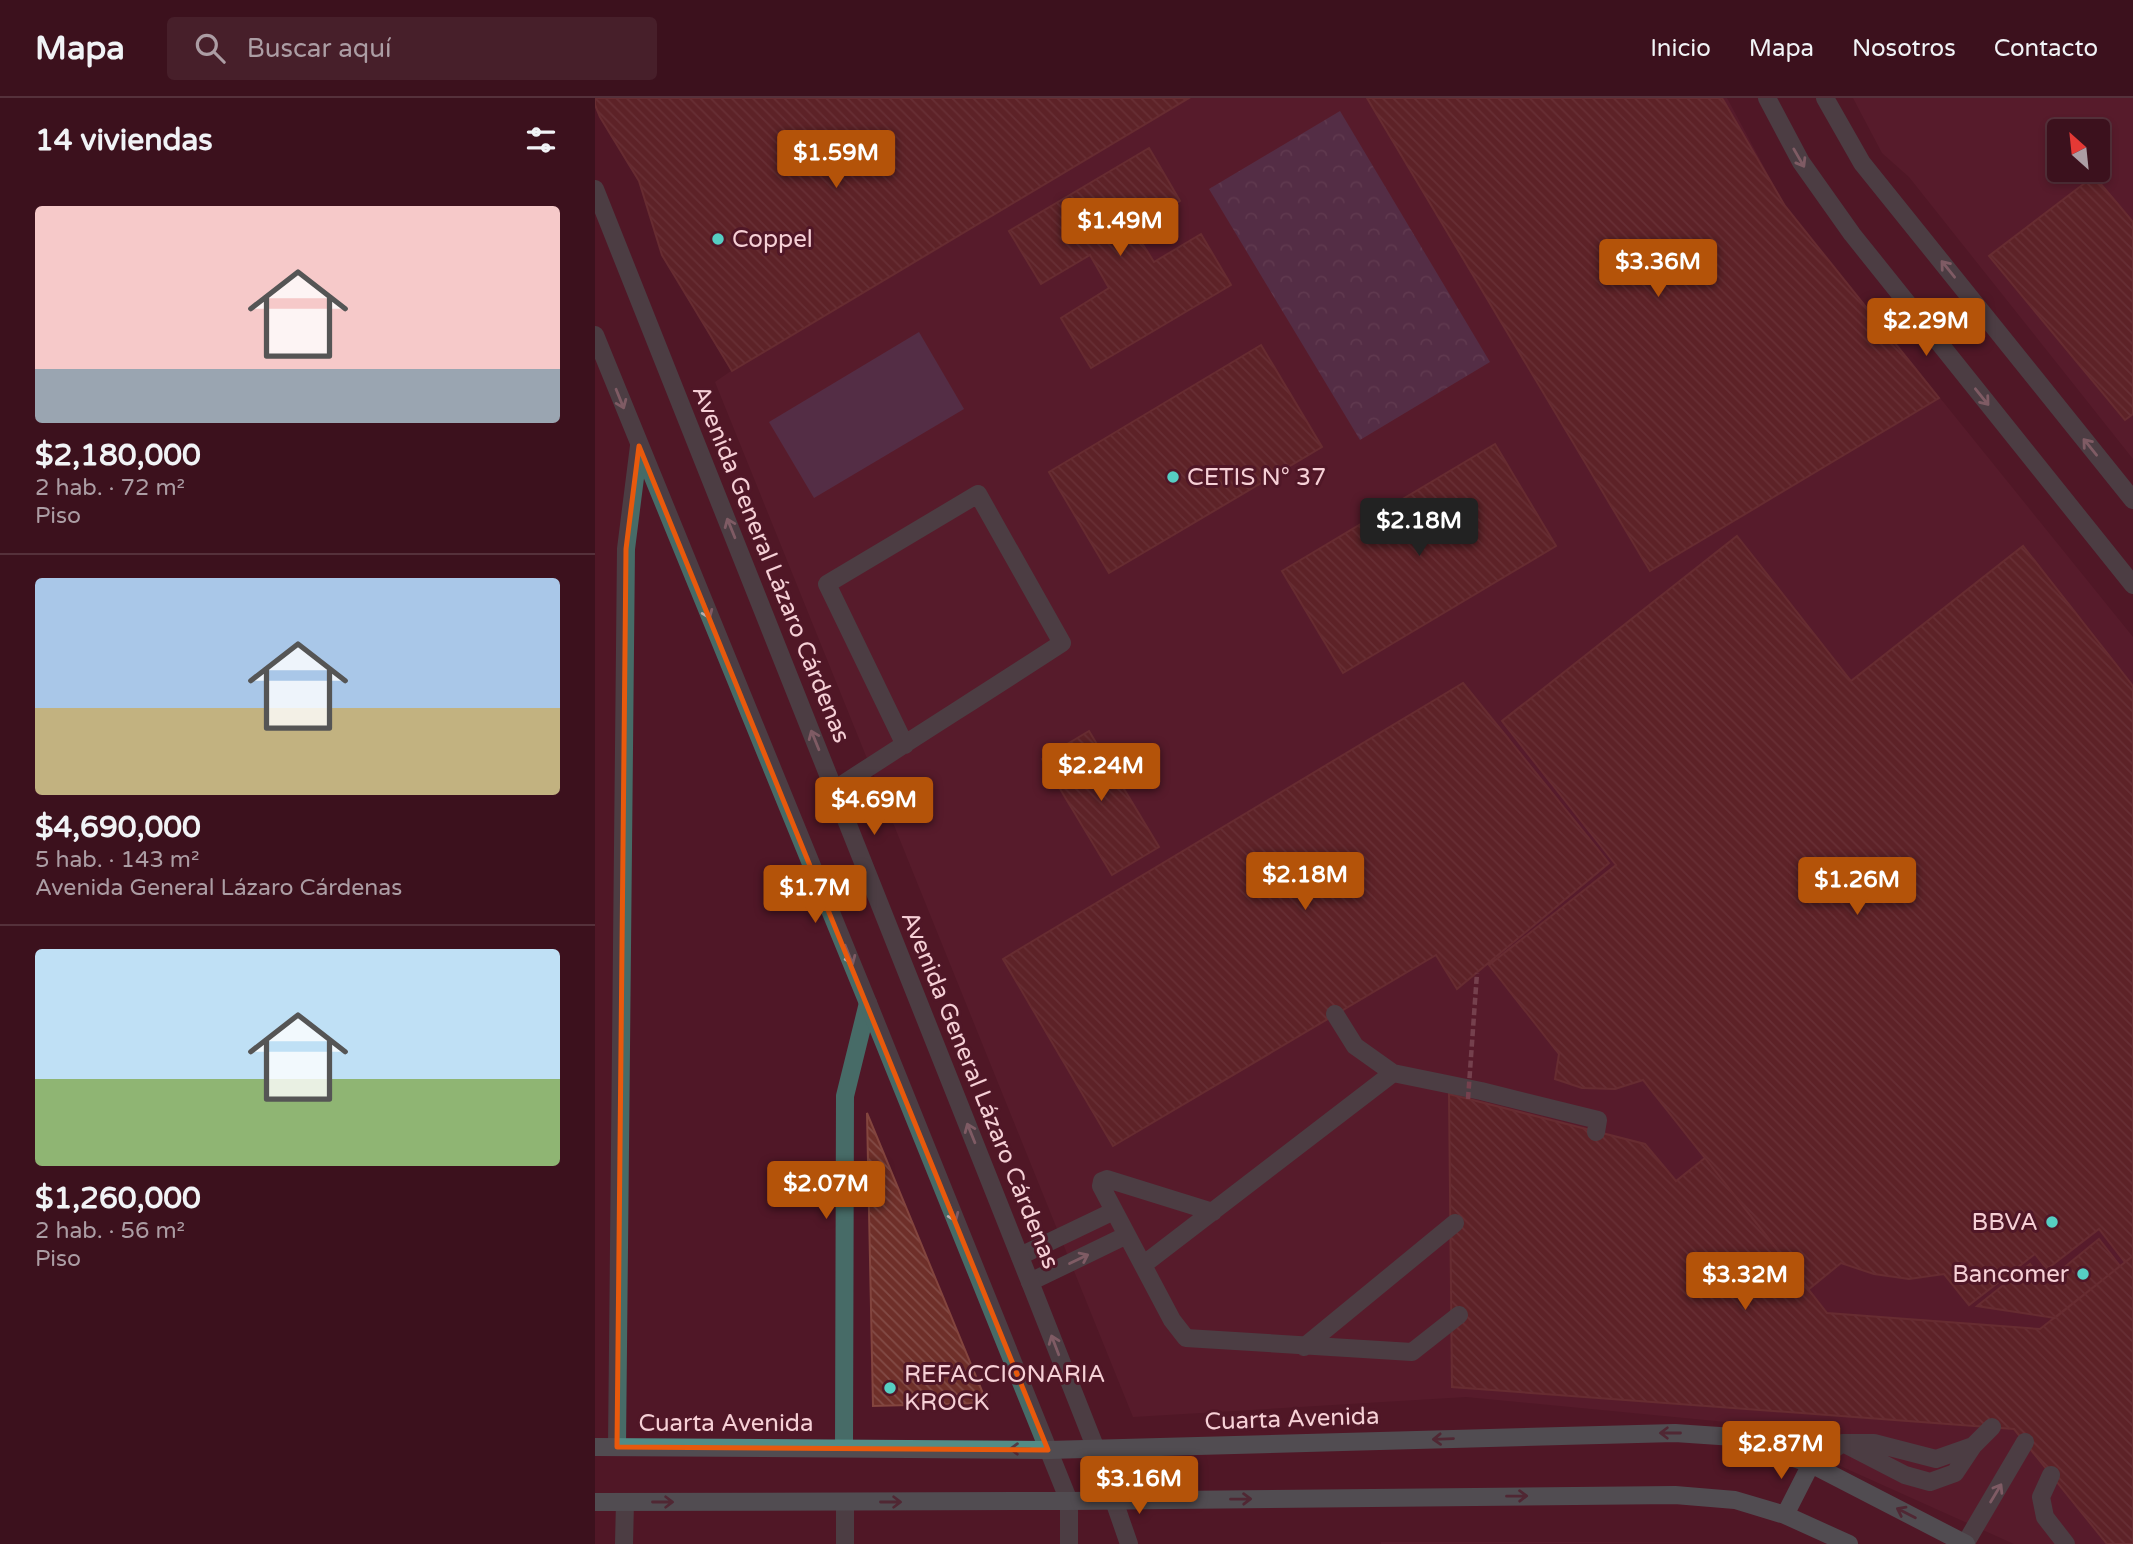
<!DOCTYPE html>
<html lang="es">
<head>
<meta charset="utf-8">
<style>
  :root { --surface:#3c111d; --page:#471f2a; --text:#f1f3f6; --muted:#ac9da4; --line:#55313b; --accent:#b45309 }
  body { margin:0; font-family:"Varela Round",sans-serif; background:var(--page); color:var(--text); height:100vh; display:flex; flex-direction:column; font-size:26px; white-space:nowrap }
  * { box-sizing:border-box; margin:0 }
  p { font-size:23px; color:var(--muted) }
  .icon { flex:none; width:38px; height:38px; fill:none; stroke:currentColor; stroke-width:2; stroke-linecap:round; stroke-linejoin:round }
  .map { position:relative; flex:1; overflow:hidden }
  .details { display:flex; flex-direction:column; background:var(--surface); width:595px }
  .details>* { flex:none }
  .needle { width:46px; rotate:333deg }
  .buttons { position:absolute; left:1452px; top:21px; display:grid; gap:14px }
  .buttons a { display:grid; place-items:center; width:63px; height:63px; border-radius:7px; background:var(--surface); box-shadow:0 4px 10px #0003,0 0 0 2px var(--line); font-size:35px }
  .price { position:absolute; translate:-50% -60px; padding:0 16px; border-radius:7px; background:var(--accent); color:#fff; font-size:23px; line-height:46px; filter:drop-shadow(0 2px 4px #0008) }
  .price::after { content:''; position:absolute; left:50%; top:42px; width:21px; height:16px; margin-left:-10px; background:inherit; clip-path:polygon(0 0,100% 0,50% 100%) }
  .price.current { background:#222; color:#fff }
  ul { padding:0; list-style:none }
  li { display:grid; align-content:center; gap:14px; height:371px; padding:0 35px }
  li+li { border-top:2px solid var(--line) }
  li span { display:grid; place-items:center; height:217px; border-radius:7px; color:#555 }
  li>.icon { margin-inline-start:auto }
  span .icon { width:126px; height:126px; fill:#fffc; stroke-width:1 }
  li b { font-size:30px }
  h2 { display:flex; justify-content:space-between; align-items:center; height:84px; padding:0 35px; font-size:30px }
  header { display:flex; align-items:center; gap:42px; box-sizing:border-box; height:98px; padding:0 35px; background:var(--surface); border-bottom:2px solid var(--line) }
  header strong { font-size:33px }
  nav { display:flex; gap:38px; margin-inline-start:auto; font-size:24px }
  .search { width:490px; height:63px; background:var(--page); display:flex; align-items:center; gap:18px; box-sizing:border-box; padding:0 24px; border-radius:7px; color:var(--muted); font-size:26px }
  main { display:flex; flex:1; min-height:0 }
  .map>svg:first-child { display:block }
  .built { fill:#602031; fill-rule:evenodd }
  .park { fill:url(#park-crowns) }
  .garden { fill:#5a486b }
  .building { fill:url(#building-back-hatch); stroke:#83453e; stroke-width:2 }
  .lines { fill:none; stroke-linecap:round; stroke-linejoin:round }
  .service { stroke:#476b67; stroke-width:18 }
  .minor { stroke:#476b67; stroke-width:18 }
  .tertiary { stroke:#476b67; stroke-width:18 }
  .secondary { stroke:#528c86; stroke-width:18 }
  .path-bridge { stroke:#a2727d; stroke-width:4.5; stroke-dasharray:7 3.5; stroke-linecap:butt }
  .oneway { stroke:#b9adaf }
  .oneway2 { stroke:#513a44 }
  .marked { fill:none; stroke:#e8590c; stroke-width:5; stroke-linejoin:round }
  .poi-dot { fill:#56cec3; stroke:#501727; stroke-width:2.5 }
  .labels { text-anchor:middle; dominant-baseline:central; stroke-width:6; stroke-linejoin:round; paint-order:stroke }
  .poi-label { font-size:24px; fill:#f6d0d6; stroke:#501727; text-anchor:start }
  .street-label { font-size:24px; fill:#f6d0d6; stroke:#501727 }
</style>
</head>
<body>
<header>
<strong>Mapa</strong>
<div class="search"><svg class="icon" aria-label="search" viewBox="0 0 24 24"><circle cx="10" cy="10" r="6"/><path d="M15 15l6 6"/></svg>Buscar aquí</div>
<nav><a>Inicio</a><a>Mapa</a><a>Nosotros</a><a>Contacto</a></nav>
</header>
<main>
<section class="details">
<h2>14 viviendas<svg class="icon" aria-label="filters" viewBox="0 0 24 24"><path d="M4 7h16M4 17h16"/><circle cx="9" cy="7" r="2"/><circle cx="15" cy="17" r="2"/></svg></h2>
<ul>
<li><span style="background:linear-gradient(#f6c9c9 75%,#9aa5b1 0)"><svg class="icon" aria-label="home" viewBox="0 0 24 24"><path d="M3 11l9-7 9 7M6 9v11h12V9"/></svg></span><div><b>$2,180,000</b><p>2 hab. · 72 m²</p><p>Piso</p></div></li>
<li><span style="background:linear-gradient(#a9c7e8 60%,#c2b280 0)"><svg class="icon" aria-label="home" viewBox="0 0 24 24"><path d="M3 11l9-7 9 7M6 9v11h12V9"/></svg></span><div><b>$4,690,000</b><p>5 hab. · 143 m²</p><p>Avenida General Lázaro Cárdenas</p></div></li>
<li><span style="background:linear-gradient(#bfe0f5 60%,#8fb573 0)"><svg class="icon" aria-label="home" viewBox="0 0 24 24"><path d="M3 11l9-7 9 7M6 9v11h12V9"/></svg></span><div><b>$1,260,000</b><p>2 hab. · 56 m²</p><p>Piso</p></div></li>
</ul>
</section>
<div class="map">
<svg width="1538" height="1446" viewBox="0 0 1538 1446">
  <defs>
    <pattern id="park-crowns" width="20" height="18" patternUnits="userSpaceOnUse" patternTransform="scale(1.75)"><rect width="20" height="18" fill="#5a486b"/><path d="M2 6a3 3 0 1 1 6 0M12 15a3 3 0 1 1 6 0" fill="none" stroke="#72617f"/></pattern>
    <pattern id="building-back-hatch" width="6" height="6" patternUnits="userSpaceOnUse" patternTransform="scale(1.75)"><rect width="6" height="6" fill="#6e2f29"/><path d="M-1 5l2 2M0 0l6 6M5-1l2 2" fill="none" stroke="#834c47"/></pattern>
  </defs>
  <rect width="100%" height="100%" fill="#501727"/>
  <path class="built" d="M 0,0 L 1132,0 L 1190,108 L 1538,539 L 1538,1446 L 1419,1446 L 1152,1326 L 871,1299 L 538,1319 L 120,284 L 136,273 L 67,157 L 44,83 L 5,19 L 0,7 Z
    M 1258,0 L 1538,0 L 1538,361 L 1314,79 L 1287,55 ZM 1465,33 L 1503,33 L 1503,72 L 1465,72 Z
    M 786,1444 L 1135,1444 L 786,1446 Z"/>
  <path class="park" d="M 745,13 L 895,264 L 765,342 L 614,91 Z"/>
  <path class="garden" d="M 324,234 L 369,311 L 219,400 L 174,324 Z"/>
  <path class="building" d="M 0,0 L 594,0 L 137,273 L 67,157 L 44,83 L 5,19 L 0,7 Z
    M 772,0 L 1127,0 L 1190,108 L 1344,300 L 1055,473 Z
    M 554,50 L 585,103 L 538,131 L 559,164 L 606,136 L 636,187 L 496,270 L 466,220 L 514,190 L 495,157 L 446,186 L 414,133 Z
    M 1499,78 L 1538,124 L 1538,316 L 1530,322 L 1394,158 Z
    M 666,247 L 727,349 L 514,475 L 454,374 Z
    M 900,346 L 961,448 L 748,575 L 687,473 Z
    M 1142,438 L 1256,583 L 1428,448 L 1538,588 L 1538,1158 L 1530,1164 L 1504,1131 L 1452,1171 L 1440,1156 L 1374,1207 L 1349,1176 L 1314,1181 L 1279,1176 L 1246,1165 L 1214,1191 L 1048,982 L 1020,991 L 987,990 L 960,981 L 964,956 L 894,867 L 1021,767 L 907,623 Z
    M 868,585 L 1014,765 L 862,891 L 841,857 L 518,1048 L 408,861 Z
    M 494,633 L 564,749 L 517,777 L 447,661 Z
    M 854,996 L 1050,1046 L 1081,1083 L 1110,1060 L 1232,1215 L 1445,1231 L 1538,1158 L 1538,1446 L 1512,1446 L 1419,1331 L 857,1289 Z
    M 272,1015 L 392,1305 L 278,1308 Z
    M 1504,1141 L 1525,1168 L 1460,1220 L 1382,1208 L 1435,1166 L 1450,1185 Z"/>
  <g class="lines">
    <path class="service" d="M 239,692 C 315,642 392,594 467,545 L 383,396 L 232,486 L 310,647
      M 740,916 L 760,948 L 798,975 L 886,993 L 1003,1022 L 1001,1034
      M 618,1114 L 512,1081 L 507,1083 L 506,1088 L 577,1222 L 591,1240 L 817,1254 L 864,1217
      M 425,1158 L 519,1113
      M 548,1167 L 798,975
      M 435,1184 L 532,1137
      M 709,1249 L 860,1125
      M 1248,1345 L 1310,1377 L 1335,1384 L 1360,1375 L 1378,1348 L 1397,1329
      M 1216,1366 L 1248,1345 L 1279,1345 L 1341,1361 L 1378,1348
      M 1456,1377 L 1446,1399 L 1450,1419 L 1471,1446
      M 1370,1446 L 1430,1344"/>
    <path class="minor" d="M 1172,0 L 1206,64 L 1257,136 L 1538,487
      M 1230,0 L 1267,65 L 1538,402
      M 22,1349 L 31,451 L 44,348
      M 249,1350 L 250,998 L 273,905
      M 250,1404 L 250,1446
      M 29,1446 L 30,1404"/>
    <path class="tertiary" d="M 0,91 L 435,1184 L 501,1351 L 534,1446
      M 0,237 L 273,905 L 474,1403 L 474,1446"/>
    <path class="secondary" d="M 0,1349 L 453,1352 L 1080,1335 L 1139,1339 L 1216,1366 L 1371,1446
      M 0,1404 L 474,1403 L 1080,1397 L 1140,1402 L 1190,1417 L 1254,1446
      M 1190,1417 L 1216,1366"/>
    <path class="path-bridge" d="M 873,1001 L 882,875"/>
  </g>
  <defs><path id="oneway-shaft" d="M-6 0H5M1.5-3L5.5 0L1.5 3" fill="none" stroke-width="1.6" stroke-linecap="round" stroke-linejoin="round" transform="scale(1.75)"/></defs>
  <g class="oneway">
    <use href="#oneway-shaft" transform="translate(1204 60) rotate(60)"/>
    <use href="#oneway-shaft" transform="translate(1353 171) rotate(-129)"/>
    <use href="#oneway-shaft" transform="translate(1387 299) rotate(51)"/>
    <use href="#oneway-shaft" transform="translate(25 301) rotate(68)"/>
    <use href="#oneway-shaft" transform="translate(1495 349) rotate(-129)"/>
    <use href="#oneway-shaft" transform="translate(136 430) rotate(-112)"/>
    <use href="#oneway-shaft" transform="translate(111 511) rotate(68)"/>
    <use href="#oneway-shaft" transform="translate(220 642) rotate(-112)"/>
    <use href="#oneway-shaft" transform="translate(254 857) rotate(68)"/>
    <use href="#oneway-shaft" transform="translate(376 1035) rotate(-112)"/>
    <use href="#oneway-shaft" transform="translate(357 1114) rotate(68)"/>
    <use href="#oneway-shaft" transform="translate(484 1161) rotate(-26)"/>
    <use href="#oneway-shaft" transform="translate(460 1247) rotate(-111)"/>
    <use href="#oneway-shaft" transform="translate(1401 1395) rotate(-59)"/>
  </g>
  <g class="oneway2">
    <use href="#oneway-shaft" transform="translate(1075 1335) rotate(180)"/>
    <use href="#oneway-shaft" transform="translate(848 1341) rotate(178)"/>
    <use href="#oneway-shaft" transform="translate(425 1351) rotate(-179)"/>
    <use href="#oneway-shaft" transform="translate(922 1398) rotate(-1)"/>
    <use href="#oneway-shaft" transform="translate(646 1401) rotate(-1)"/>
    <use href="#oneway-shaft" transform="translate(68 1404)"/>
    <use href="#oneway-shaft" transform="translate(296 1404)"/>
    <use href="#oneway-shaft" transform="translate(1311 1415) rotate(-153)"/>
  </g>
  <path d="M0 0H1538V1446H0ZM 44,348 L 453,1352 L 22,1349 L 31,451 Z" fill="#501727" fill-opacity=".55" fill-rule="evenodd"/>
  <path class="marked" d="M 44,348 L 453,1352 L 22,1349 L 31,451 Z"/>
  <g class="poi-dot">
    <circle cx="123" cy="141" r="7"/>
    <circle cx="578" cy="379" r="7"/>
    <circle cx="1457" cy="1124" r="7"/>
    <circle cx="1488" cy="1176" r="7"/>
    <circle cx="295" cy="1290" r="7"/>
  </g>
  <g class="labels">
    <g class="poi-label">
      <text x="137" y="141">Coppel</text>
      <text x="592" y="379">CETIS N° 37</text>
      <text x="1443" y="1124" text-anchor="end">BBVA</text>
      <text x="1474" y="1176" text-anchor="end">Bancomer</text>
      <text x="309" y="1276">REFACCIONARIA<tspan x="309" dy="28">KROCK</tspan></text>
    </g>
    <g class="street-label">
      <text transform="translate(176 466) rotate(68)">Avenida General Lázaro Cárdenas</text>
      <text transform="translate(385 992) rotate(68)">Avenida General Lázaro Cárdenas</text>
      <text transform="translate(697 1321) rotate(-2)">Cuarta Avenida</text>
      <text x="131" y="1325">Cuarta Avenida</text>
    </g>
  </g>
</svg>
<div class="buttons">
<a><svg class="needle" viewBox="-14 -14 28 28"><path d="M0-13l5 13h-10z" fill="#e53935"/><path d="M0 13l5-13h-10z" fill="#ac9da4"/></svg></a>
</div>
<b class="price" style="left:241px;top:92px">$1.59M</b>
<b class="price" style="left:525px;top:160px">$1.49M</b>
<b class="price" style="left:1063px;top:201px">$3.36M</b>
<b class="price" style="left:1331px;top:260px">$2.29M</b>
<b class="price current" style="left:824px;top:460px">$2.18M</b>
<b class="price" style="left:506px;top:705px">$2.24M</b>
<b class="price" style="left:279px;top:739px">$4.69M</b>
<b class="price" style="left:710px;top:814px">$2.18M</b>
<b class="price" style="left:1262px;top:819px">$1.26M</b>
<b class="price" style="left:220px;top:827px">$1.7M</b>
<b class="price" style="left:231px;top:1123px">$2.07M</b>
<b class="price" style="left:1150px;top:1214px">$3.32M</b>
<b class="price" style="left:1186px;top:1383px">$2.87M</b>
<b class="price" style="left:544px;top:1418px">$3.16M</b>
</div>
</main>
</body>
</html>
